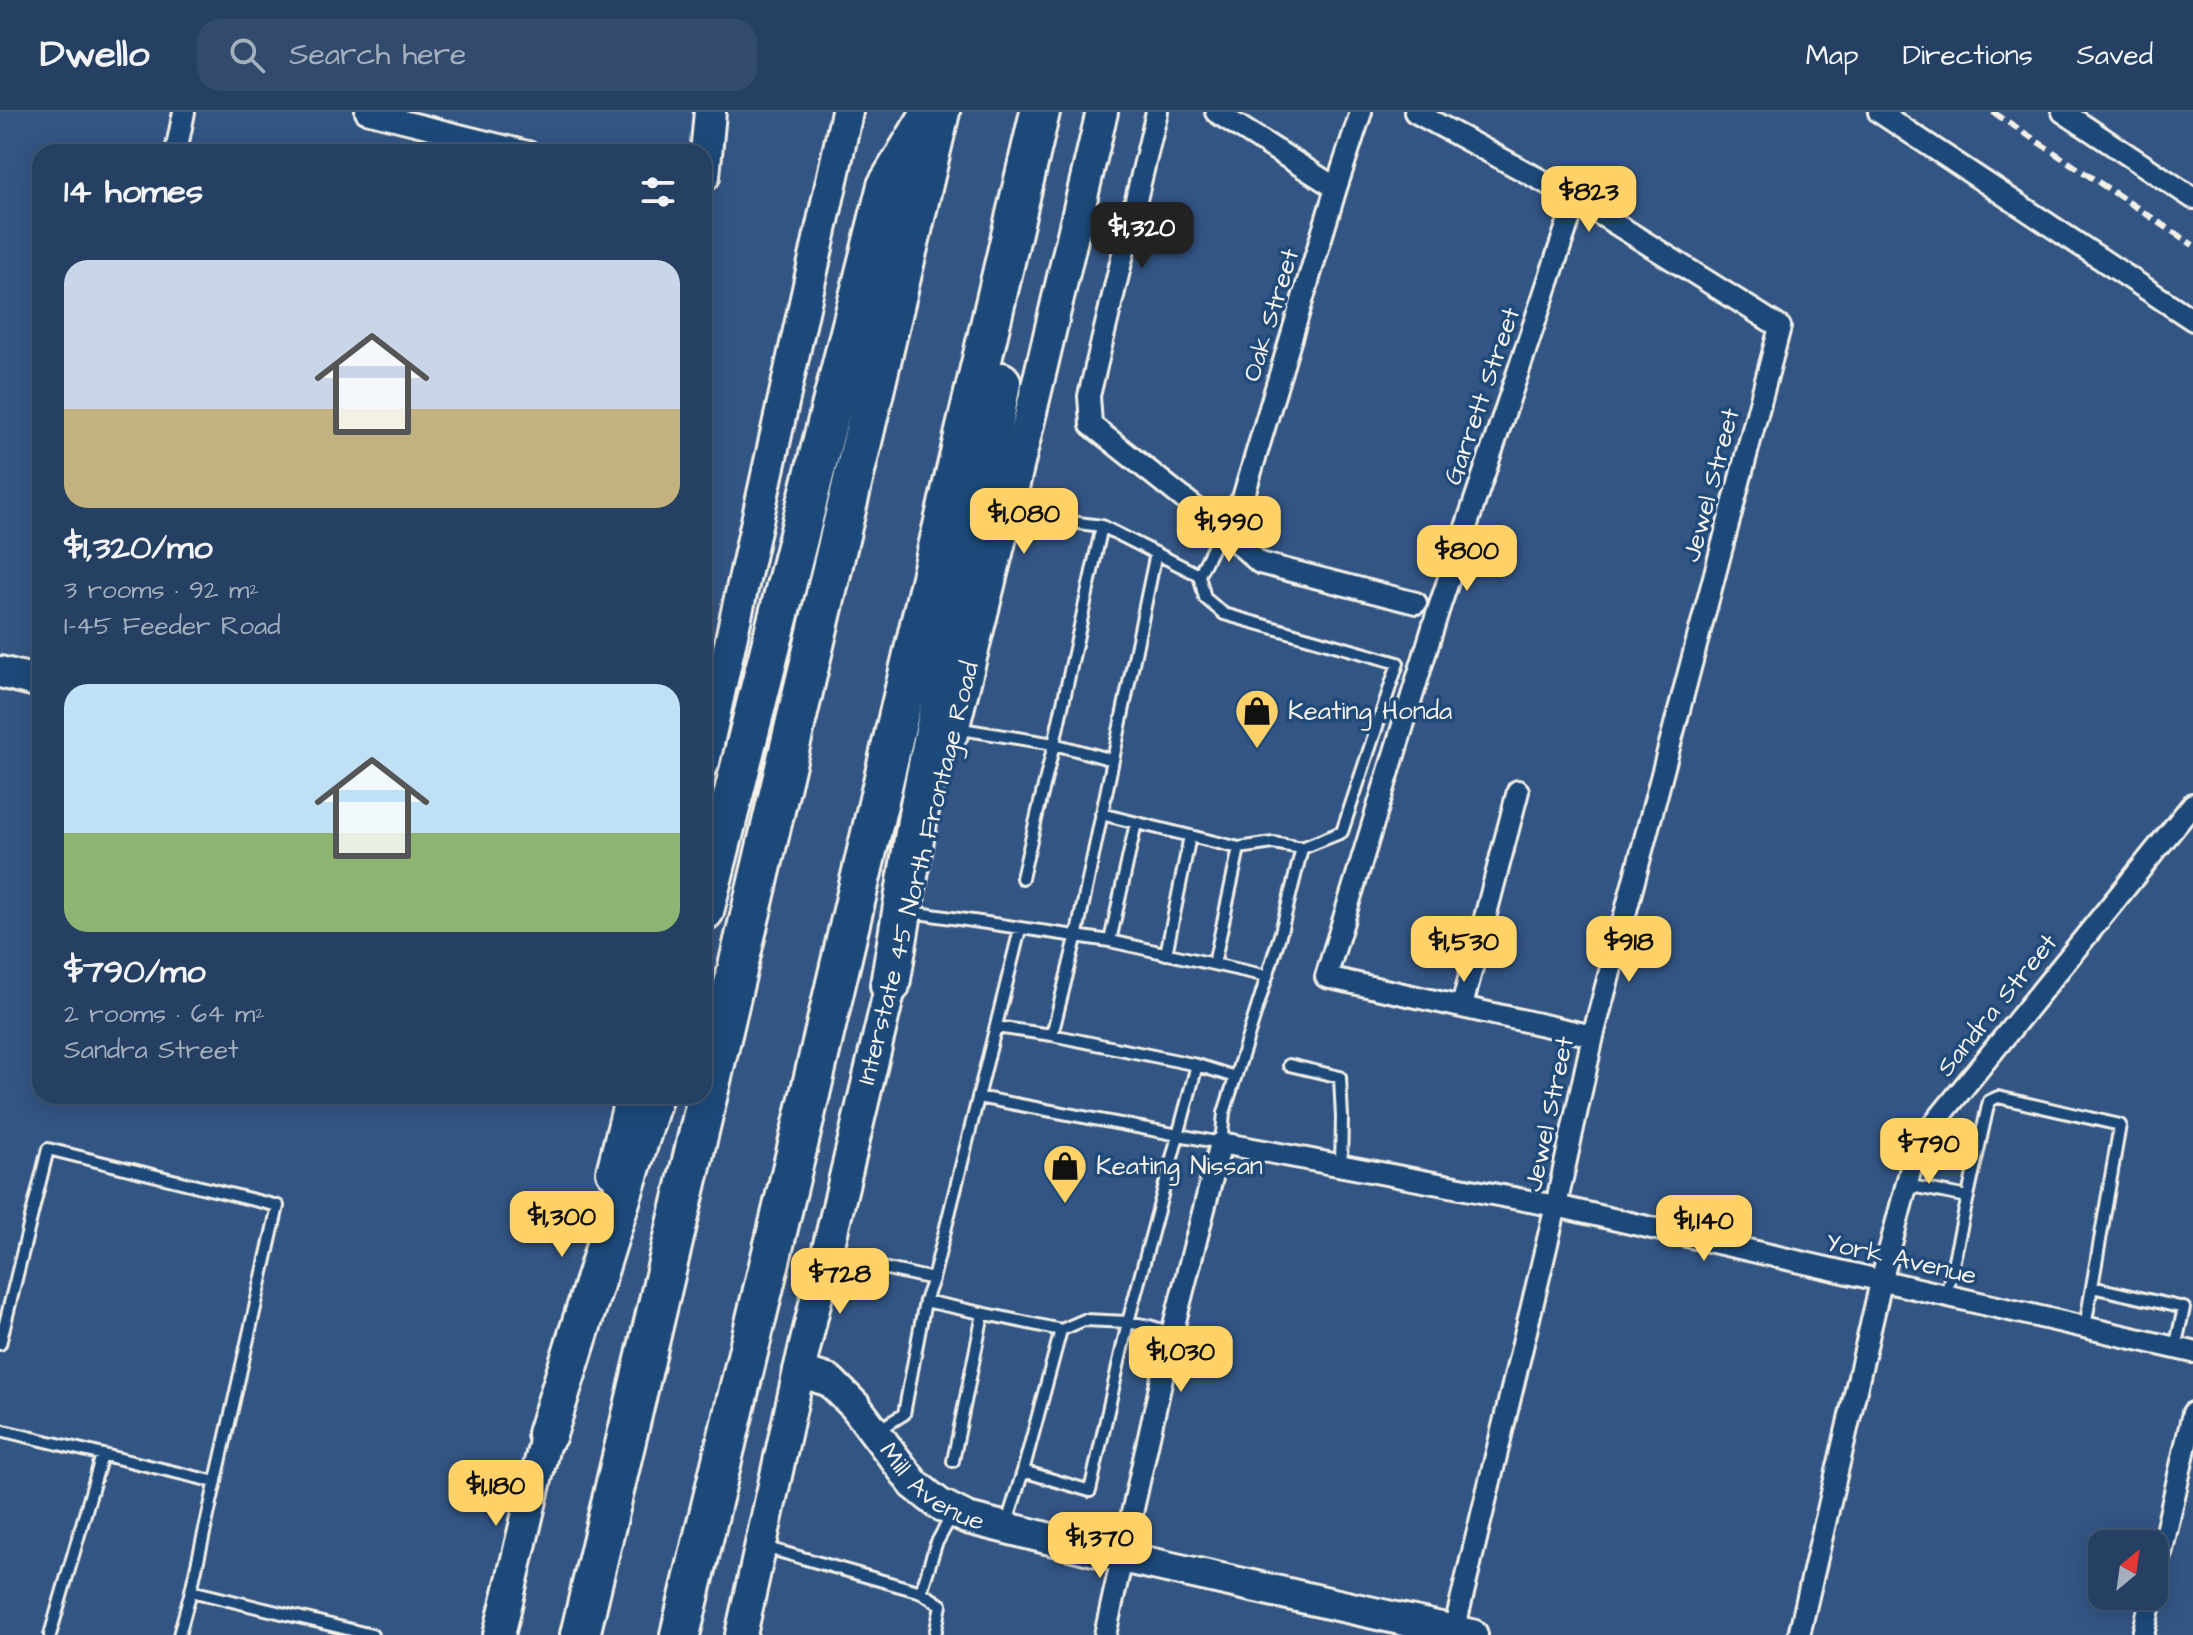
<!DOCTYPE html>
<html lang="en">
<head>
<meta charset="utf-8">
<style>
  :root { --surface:#264063; --page:#324b6c; --text:#f1f3f6; --muted:#a4afbe; --line:#425978; --accent:#ffd166 }
  body { margin:0; font-family:"Architects Daughter",sans-serif; background:var(--page); color:var(--text); height:100vh; display:flex; flex-direction:column; font-size:30px; white-space:nowrap }
  * { box-sizing:border-box; margin:0 }
  p { font-size:26px; color:var(--muted) }
  .icon { flex:none; width:44px; height:44px; fill:none; stroke:currentColor; stroke-width:2; stroke-linecap:round; stroke-linejoin:round }
  .map { position:relative; flex:1; overflow:hidden }
  .sheet { position:absolute; left:32px; top:32px; width:680px; height:960px; display:flex; flex-direction:column; background:var(--surface); border-radius:24px; box-shadow:0 4px 20px #0003,0 0 0 2px var(--line) }
  .sheet>* { flex:none }
  .needle { width:52px; rotate:29deg }
  .controls { position:absolute; left:2088px; top:1418px; display:grid; gap:16px }
  .controls a { display:grid; place-items:center; width:80px; height:80px; border-radius:16px; background:var(--surface); box-shadow:0 4px 20px #0003,0 0 0 2px var(--line); font-size:40px }
  .price { position:absolute; translate:-50% -68px; padding:0 18px; border-radius:16px; background:var(--accent); color:#111; font-size:26px; line-height:52px; filter:drop-shadow(0 2px 4px #0008) }
  .price::after { content:''; position:absolute; left:50%; top:48px; width:24px; height:18px; margin-left:-12px; background:inherit; clip-path:polygon(0 0,100% 0,50% 100%) }
  .price.on { background:#222; color:#fff }
  ul { padding:0; list-style:none }
  li { display:grid; align-content:center; gap:16px; height:424px; padding:0 32px }
  li span { display:grid; place-items:center; height:248px; border-radius:24px; color:#555 }
  li>.icon { margin-inline-start:auto }
  span .icon { width:144px; height:144px; fill:#fffc; stroke-width:1 }
  li b { font-size:34px }
  h2 { display:flex; justify-content:space-between; align-items:center; height:96px; padding:0 32px; font-size:34px }
  header { display:flex; align-items:center; gap:48px; box-sizing:border-box; height:112px; padding:0 40px; background:var(--surface); border-bottom:2px solid var(--line) }
  header strong { font-size:38px }
  nav { display:flex; gap:44px; margin-inline-start:auto; font-size:28px }
  .search { width:560px; height:72px; background:var(--page); display:flex; align-items:center; gap:20px; box-sizing:border-box; padding:0 28px; border-radius:24px; color:var(--muted); font-size:30px }
  .map>svg:first-child { display:block }
  .lines { fill:none; stroke-linecap:round; stroke-linejoin:round }
  .lane-casing { stroke:#f4f1e8; stroke-width:16 }
  .street-casing { stroke:#f4f1e8; stroke-width:26 }
  .secondary-casing { stroke:#f4f1e8; stroke-width:36 }
  .highway-casing { stroke:#f4f1e8; stroke-width:44 }
  .lane { stroke:#1f4a7a; stroke-width:10 }
  .street { stroke:#1f4a7a; stroke-width:20 }
  .secondary { stroke:#1f4a7a; stroke-width:30 }
  .highway { stroke:#1f4a7a; stroke-width:38 }
  .rail { stroke:#f4f1e8; stroke-width:6; stroke-dasharray:12 6; stroke-linecap:butt }
  .labels { text-anchor:middle; dominant-baseline:central; stroke-width:7; stroke-linejoin:round; paint-order:stroke }
  .street-label { font-size:26px; fill:#f4f1e8; stroke:#1f4a7a }
  .poi-label { font-size:26px; fill:#f4f1e8; stroke:#1f4a7a; text-anchor:start }
</style>
</head>
<body>
<header>
<strong>Dwello</strong>
<div class="search"><svg class="icon" aria-label="search" viewBox="0 0 24 24"><circle cx="10" cy="10" r="6"/><path d="M15 15l6 6"/></svg>Search here</div>
<nav><a>Map</a><a>Directions</a><a>Saved</a></nav>
</header>
<div class="map">
<svg width="2193" height="1523" viewBox="0 0 2193 1523">
  <rect width="100%" height="100%" fill="#335584"/>
  <filter id="ink" filterUnits="userSpaceOnUse"><feTurbulence type="fractalNoise" baseFrequency=".0125" numOctaves="2"/><feDisplacementMap in="SourceGraphic" scale="16" xChannelSelector="R" yChannelSelector="G"/><feConvolveMatrix kernelMatrix="1 2 1 2 8 2 1 2 1" color-interpolation-filters="sRGB"/></filter>
  <g filter="url(#ink)">
    <g class="lines">
      <g class="lane-casing">
        <path id="lane" d="M 1011,393 L 1055,408 L 1102,414 L 1054,632 L 1022,766
          M 1102,414 L 1199,463
          M 955,616 L 1054,632 L 1113,648 L 1156,441
          M 1113,648 L 1076,826 L 1052,923 L 1197,953
          M 1101,702 L 1239,736 L 1273,731 L 1302,736
          M 911,800 L 1110,829 L 1267,864
          M 1110,829 L 1136,711
          M 1166,842 L 1190,724
          M 1214,852 L 1239,736
          M 996,915 L 1052,923
          M 1289,953 L 1340,965 L 1342,1006 L 1341,1054
          M 978,985 L 1221,1031 L 1224,1001 L 1281,820 L 1302,736 L 1342,720 L 1398,551 L 1224,502 L 1205,486 L 1199,463 L 1222,417
          M 1906,1073 L 1968,1085
          M 828,1144 L 933,1167
          M 2092,1175 L 2184,1196 L 2175,1236
          M 1946,1184 L 1989,989 L 1998,985 L 2120,1013 L 2085,1215
          M 925,1189 L 1061,1218
          M 0,1232 L 48,1037 L 278,1094 L 191,1479 L 372,1523
          M 0,1318 L 216,1370
          M 877,1319 L 904,1302 L 925,1189 L 933,1167 L 1020,817
          M 953,1349 L 983,1202
          M 1023,1359 L 1090,1379 L 1128,1210 L 1149,1214 L 1172,1221
          M 1007,1411 L 1023,1359 L 1061,1218 L 1084,1208 L 1128,1210 L 1197,953 L 1235,965
          M 764,1435 L 921,1480 L 941,1493 L 935,1523
          M 921,1480 L 936,1432 L 953,1401
          M 50,1523 L 102,1343
          M 179,1523 L 191,1479"/>
      </g>
      <g class="street-casing">
        <path id="street" d="M 366,0 L 528,40
          M 1157,0 L 1089,284 L 1091,313 L 1222,417 L 1260,451 L 1416,491
          M 1216,0 L 1336,76
          M 1415,0 L 1576,87 L 1780,215 L 1593,924 L 1556,1094 L 1453,1523
          M 1879,0 L 2193,208
          M 2063,0 L 2193,86
          M 176,40 L 184,0
          M 1576,87 L 1439,496 L 1326,865 L 1593,924
          M 1222,417 L 1243,386 L 1336,76 L 1361,0
          M 1462,894 L 1518,679
          M 2154,1473 L 2193,1301
          M 1105,1523 L 1172,1221 L 1221,1031 L 1556,1094 L 2193,1240
          M 1799,1523 L 1881,1170 L 1917,1033 L 2193,692
          M 2143,1523 L 2152,1484"/>
      </g>
      <g class="secondary-casing">
        <g id="secondary">
          <path d="M 704,64 L 710,0"/>
          <path d="M 0,560 L 40,570"/>
          <path d="M 952,622 L 1009,393 L 1102,0"/>
          <path d="M 704,650 L 847,0"/>
          <path d="M 612,1060 L 631,984"/>
          <path id="s1" d="M 799,1259 L 830,1269 L 855,1294 L 914,1372 L 939,1392 L 967,1406 L 1122,1445 L 1472,1523"/>
          <path d="M 499,1523 L 552,1300"/>
          <path d="M 741,1523 L 799,1259 L 896,851"/>
        </g>
      </g>
      <g class="highway-casing">
        <path id="highway" d="M 704,799 L 887,74 L 928,6
          M 890,873 L 918,703 L 964,474 L 1001,270
          M 547,1322 L 653,984
          M 580,1523 L 940,0
          M 680,1523 L 803,1012 L 1040,0"/>
      </g>
      <use href="#lane" class="lane"/>
      <use href="#street" class="street"/>
      <use href="#secondary" class="secondary"/>
      <use href="#highway" class="highway"/>
      <path class="rail" d="M 1993,0 L 2193,133"/>
    </g>
  </g>
  <defs>
    <g id="shop-pin" transform="scale(2.3)"><path d="M0 17L-7.5 6A9.5 9.5 0 1 1 7.5 6Z" fill="#ffd166" stroke="#1f4a7a"/><path d="M-5-2.5h2.3a2.7 3.5 0 0 1 5.4 0H5L5.5 6h-11ZM-1.5-2.5h3a1.5 2.3 0 0 0-3 0Z" fill="#111"/></g>
  </defs>
  <g fill-rule="evenodd">
    <use href="#shop-pin" x="1257" y="599"/>
    <use href="#shop-pin" x="1065" y="1054"/>
  </g>
  <g class="labels">
    <g class="street-label">
      <text transform="translate(1271 203) rotate(-73)">Oak Street</text>
      <text transform="translate(1482 284) rotate(-71)">Garrett Street</text>
      <text transform="translate(1711 373) rotate(-75)">Jewel Street</text>
      <text transform="translate(918 761) rotate(-76)">Interstate 45 North Frontage Road</text>
      <text transform="translate(1997 893) rotate(-51)">Sandra Street</text>
      <text transform="translate(1549 1002) rotate(-78)">Jewel Street</text>
      <text transform="translate(1901 1147) rotate(13)">York Avenue</text>
      <text stroke="none"><textPath href="#s1" startOffset="182">Mill Avenue</textPath></text>
    </g>
    <g class="poi-label">
      <text x="1288" y="599">Keating Honda</text>
      <text x="1096" y="1054">Keating Nissan</text>
    </g>
  </g>
</svg>
<div class="controls">
<a><svg class="needle" viewBox="-14 -14 28 28"><path d="M0-13l5 13h-10z" fill="#e53935"/><path d="M0 13l5-13h-10z" fill="#a4afbe"/></svg></a>
</div>
<b class="price" style="left:1589px;top:122px">$823</b>
<b class="price on" style="left:1142px;top:158px">$1,320</b>
<b class="price" style="left:1024px;top:444px">$1,080</b>
<b class="price" style="left:1229px;top:452px">$1,990</b>
<b class="price" style="left:1467px;top:481px">$800</b>
<b class="price" style="left:1464px;top:872px">$1,530</b>
<b class="price" style="left:1629px;top:872px">$918</b>
<b class="price" style="left:1929px;top:1074px">$790</b>
<b class="price" style="left:562px;top:1147px">$1,300</b>
<b class="price" style="left:1704px;top:1151px">$1,140</b>
<b class="price" style="left:840px;top:1204px">$728</b>
<b class="price" style="left:1181px;top:1282px">$1,030</b>
<b class="price" style="left:496px;top:1416px">$1,180</b>
<b class="price" style="left:1100px;top:1468px">$1,370</b>
<section class="sheet">
<h2>14 homes<svg class="icon" aria-label="filters" viewBox="0 0 24 24"><path d="M4 7h16M4 17h16"/><circle cx="9" cy="7" r="2"/><circle cx="15" cy="17" r="2"/></svg></h2>
<ul>
<li><span style="background:linear-gradient(#c9d6e8 60%,#c2b280 0)"><svg class="icon" aria-label="home" viewBox="0 0 24 24"><path d="M3 11l9-7 9 7M6 9v11h12V9"/></svg></span><div><b>$1,320/mo</b><p>3 rooms · 92 m²</p><p>I-45 Feeder Road</p></div></li>
<li><span style="background:linear-gradient(#bfe0f5 60%,#8fb573 0)"><svg class="icon" aria-label="home" viewBox="0 0 24 24"><path d="M3 11l9-7 9 7M6 9v11h12V9"/></svg></span><div><b>$790/mo</b><p>2 rooms · 64 m²</p><p>Sandra Street</p></div></li>
</ul>
</section>
</div>
</body>
</html>
